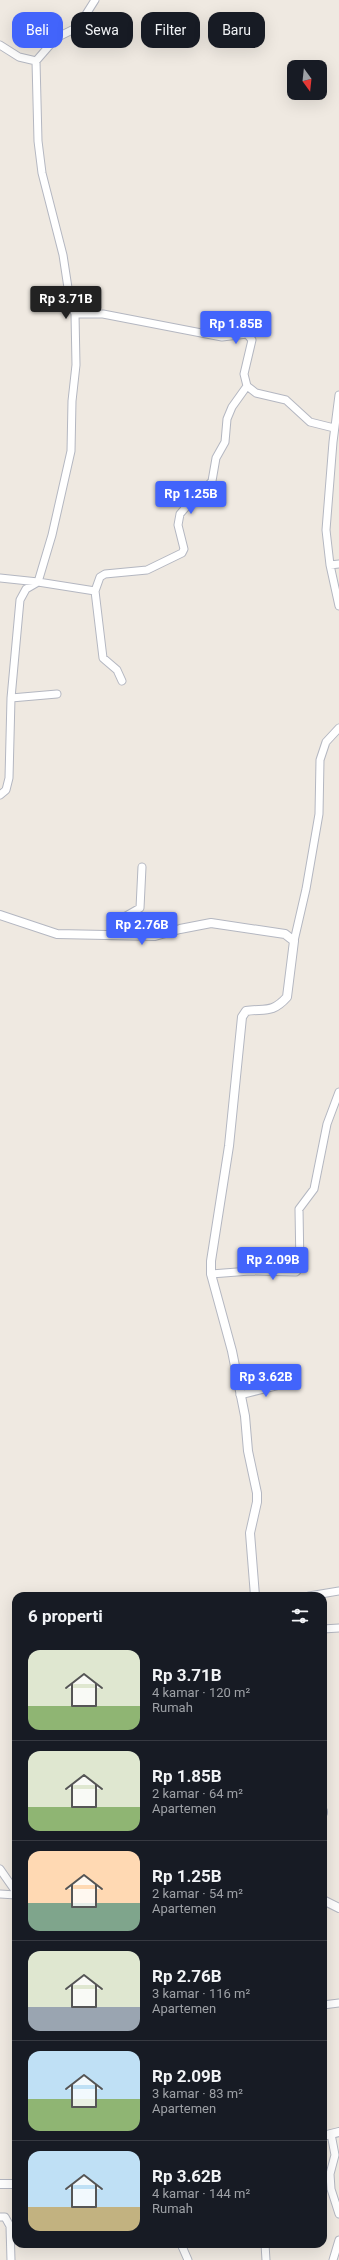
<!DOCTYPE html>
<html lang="id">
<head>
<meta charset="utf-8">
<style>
  :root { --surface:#171b24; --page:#20242c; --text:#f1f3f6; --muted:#9ea1a6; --line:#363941; --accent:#4264fb }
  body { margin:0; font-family:Roboto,sans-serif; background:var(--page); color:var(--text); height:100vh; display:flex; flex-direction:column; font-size:15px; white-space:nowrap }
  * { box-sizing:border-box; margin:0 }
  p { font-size:13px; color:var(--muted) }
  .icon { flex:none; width:22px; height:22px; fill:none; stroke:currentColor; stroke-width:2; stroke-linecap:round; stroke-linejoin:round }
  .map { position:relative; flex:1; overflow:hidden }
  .sheet { position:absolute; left:12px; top:1592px; width:315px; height:656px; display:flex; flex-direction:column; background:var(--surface); border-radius:12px; box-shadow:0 4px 16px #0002 }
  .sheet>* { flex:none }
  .hud { position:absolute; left:12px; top:12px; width:315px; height:36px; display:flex; gap:8px }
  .needle { width:26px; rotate:165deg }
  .controls { position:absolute; left:287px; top:60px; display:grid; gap:8px }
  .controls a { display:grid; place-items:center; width:40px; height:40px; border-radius:8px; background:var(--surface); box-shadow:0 4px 16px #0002; font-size:20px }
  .price { position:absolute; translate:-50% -34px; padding:0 9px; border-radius:4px; background:var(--accent); color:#fff; font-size:13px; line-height:26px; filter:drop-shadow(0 1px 2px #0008) }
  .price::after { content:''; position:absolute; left:50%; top:24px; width:12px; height:9px; margin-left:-6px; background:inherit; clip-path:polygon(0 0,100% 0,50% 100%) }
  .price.on { background:#222; color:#fff }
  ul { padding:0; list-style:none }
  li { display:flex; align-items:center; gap:12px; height:100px; padding:0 16px }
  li+li { border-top:1px solid var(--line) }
  li span { display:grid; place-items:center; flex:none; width:112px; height:80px; border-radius:12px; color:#555 }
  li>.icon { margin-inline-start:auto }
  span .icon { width:48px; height:48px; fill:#fffc; stroke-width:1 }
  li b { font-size:17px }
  h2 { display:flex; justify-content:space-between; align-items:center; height:48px; padding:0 16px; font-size:17px }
  .pill { padding:0 14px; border-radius:12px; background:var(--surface); box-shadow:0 4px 16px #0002; font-size:14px; line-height:36px }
  .pill.on { background:var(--accent); color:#fff }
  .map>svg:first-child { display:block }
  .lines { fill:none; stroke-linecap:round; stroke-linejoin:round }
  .minor-casing { stroke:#b4b7c1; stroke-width:9 }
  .tertiary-casing { stroke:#b4b7c1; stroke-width:10 }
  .minor { stroke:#fff; stroke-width:7 }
  .tertiary { stroke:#fff; stroke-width:8 }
</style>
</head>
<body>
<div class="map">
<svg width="339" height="2260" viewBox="0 0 339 2260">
  <rect width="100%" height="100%" fill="#efe9e1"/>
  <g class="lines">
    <g class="minor-casing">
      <path id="minor" d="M 0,45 L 19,57 L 36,61 L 56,38 L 78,27 L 95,0
        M 75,314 L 103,314 L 222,337 L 247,334 L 252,340 L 244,374 L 247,386 L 256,393 L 286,400 L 310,422 L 334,428
        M 339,395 L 333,442 L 326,530 L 330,565 L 339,606
        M 330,565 L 339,564
        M 0,578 L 38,582 L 52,535 L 71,451 L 72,401 L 76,365 L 75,314 L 70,301 L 63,255 L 42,173 L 38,141 L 36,61
        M 95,591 L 100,577 L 105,574 L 147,570 L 182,553 L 184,549 L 178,525 L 180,514 L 186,507 L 198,500 L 202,492 L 212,481 L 216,458 L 225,442 L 227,419 L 232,407 L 247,386
        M 11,698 L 57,694
        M 0,795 L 6,790 L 9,778 L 11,698 L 20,600 L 26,589 L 38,582 L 95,591 L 103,658 L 117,670 L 122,681
        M 119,934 L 126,916 L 140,908 L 142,867
        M 294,941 L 306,889 L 319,814 L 320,760 L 326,742 L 339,728
        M 211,1274 L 250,1271 L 296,1272 L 300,1268 L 299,1209 L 314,1189 L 327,1124 L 339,1092
        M 240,1395 L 288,1383
        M 309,1596 L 339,1591
        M 323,1629 L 339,1628
        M 0,1869 L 16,1892
        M 0,1894 L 16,1895
        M 323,2005 L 339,2003
        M 331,2134 L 335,2155 L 330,2174 L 331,2189 L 339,2214
        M 0,2217 L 5,2217 L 10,2226 L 11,2260
        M 181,2244 L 188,2260
        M 265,2244 L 266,2260
        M 333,2260 L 339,2240"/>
    </g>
    <g class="tertiary-casing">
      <path id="tertiary" d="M 0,915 L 57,934 L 155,936 L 180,929 L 211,923 L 285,934 L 294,941 L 287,997 C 272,1014 264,1008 246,1011 L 242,1017 L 229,1146 L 211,1261 L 211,1274 L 232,1351 L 245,1416 L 248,1451 L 257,1493 L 257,1502 L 250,1533 L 255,1596
        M 323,1811 L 323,1813
        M 323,1900 L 339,1908
        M 323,2136 L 339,2132
        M 0,2184 L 16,2184"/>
    </g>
    <use href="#minor" class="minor"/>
    <use href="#tertiary" class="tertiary"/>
  </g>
</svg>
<div class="controls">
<a><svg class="needle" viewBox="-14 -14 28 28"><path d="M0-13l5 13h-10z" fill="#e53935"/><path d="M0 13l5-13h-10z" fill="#9ea1a6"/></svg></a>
</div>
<b class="price on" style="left:66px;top:320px">Rp 3.71B</b>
<b class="price" style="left:236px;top:345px">Rp 1.85B</b>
<b class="price" style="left:191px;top:515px">Rp 1.25B</b>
<b class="price" style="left:142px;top:946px">Rp 2.76B</b>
<b class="price" style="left:273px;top:1281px">Rp 2.09B</b>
<b class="price" style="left:266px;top:1398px">Rp 3.62B</b>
<div class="hud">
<a class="pill on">Beli</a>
<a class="pill">Sewa</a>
<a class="pill">Filter</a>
<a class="pill">Baru</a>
</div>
<section class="sheet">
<h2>6 properti<svg class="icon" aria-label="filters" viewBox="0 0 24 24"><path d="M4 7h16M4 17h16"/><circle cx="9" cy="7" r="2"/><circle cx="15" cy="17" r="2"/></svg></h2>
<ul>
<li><span style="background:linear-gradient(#dfe7d0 70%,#8fb573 0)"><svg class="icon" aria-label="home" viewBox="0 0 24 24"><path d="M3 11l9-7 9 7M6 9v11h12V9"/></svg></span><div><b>Rp 3.71B</b><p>4 kamar · 120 m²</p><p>Rumah</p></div></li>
<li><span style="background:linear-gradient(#dfe7d0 70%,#8fb573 0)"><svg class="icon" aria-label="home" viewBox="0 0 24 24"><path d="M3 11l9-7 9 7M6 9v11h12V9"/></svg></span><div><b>Rp 1.85B</b><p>2 kamar · 64 m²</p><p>Apartemen</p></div></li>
<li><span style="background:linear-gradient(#ffd9b3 65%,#7fa58c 0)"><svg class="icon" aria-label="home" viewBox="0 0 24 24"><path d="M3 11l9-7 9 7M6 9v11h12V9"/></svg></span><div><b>Rp 1.25B</b><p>2 kamar · 54 m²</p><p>Apartemen</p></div></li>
<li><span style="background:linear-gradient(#dfe7d0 70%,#9aa5b1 0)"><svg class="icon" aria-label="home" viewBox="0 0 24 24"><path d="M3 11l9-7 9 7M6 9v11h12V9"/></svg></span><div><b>Rp 2.76B</b><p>3 kamar · 116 m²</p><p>Apartemen</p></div></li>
<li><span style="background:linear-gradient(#bfe0f5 60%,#8fb573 0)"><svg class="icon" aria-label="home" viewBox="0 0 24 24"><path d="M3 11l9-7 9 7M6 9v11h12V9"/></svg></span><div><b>Rp 2.09B</b><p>3 kamar · 83 m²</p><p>Apartemen</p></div></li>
<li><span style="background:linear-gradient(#bfe0f5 70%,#c2b280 0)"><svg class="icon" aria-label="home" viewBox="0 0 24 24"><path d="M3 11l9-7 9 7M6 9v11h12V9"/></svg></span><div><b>Rp 3.62B</b><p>4 kamar · 144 m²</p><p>Rumah</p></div></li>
</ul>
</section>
</div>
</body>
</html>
